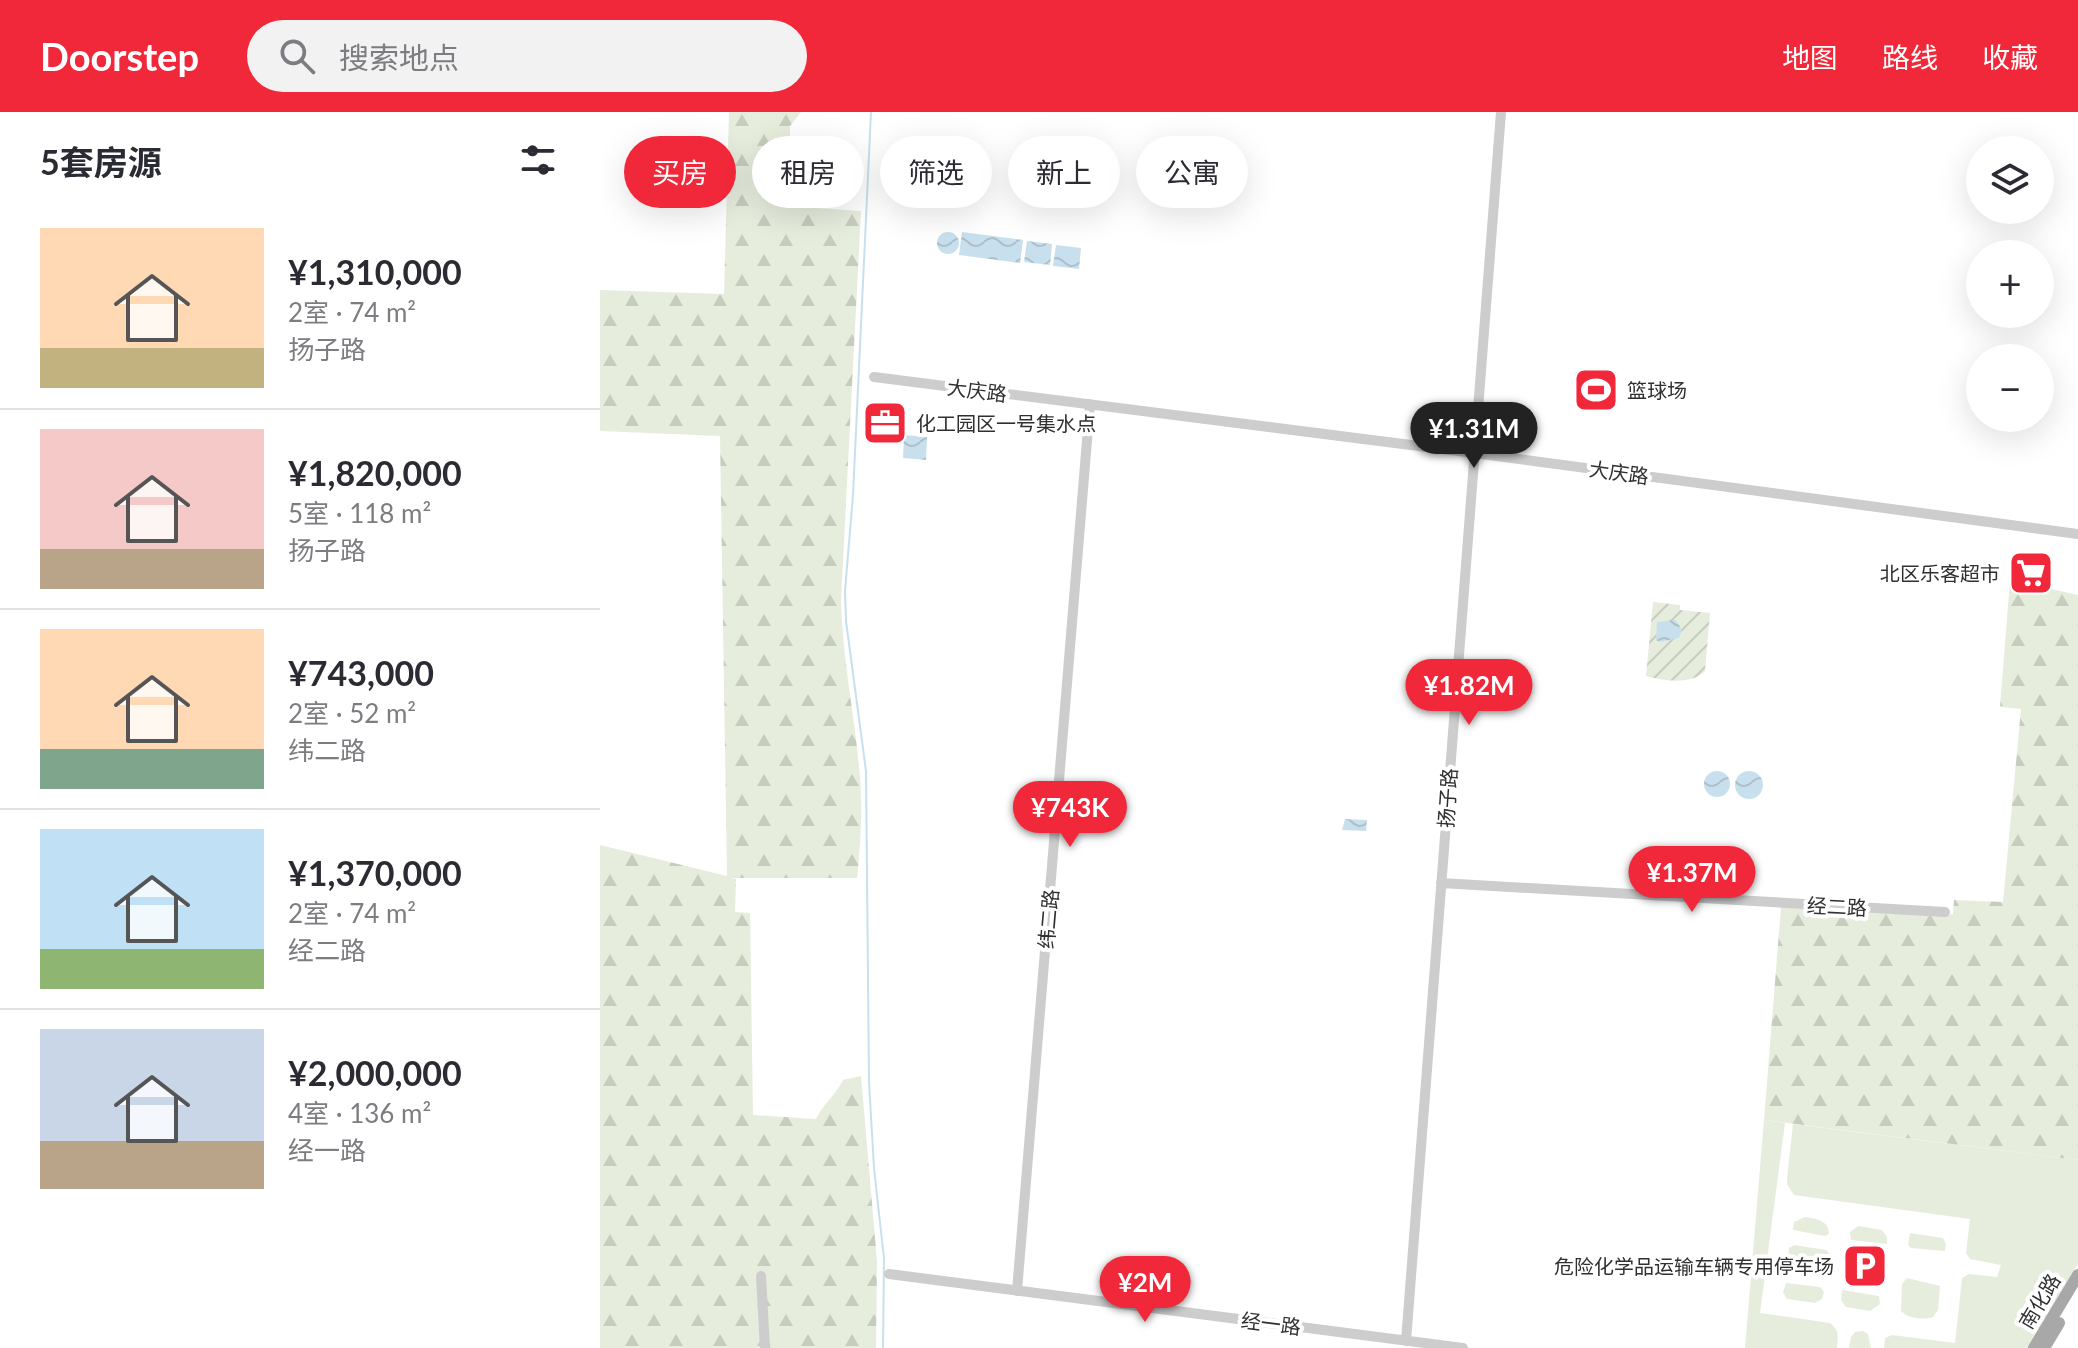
<!DOCTYPE html>
<html lang="zh">
<head>
<meta charset="utf-8">
<style>
  :root { --surface:#fff; --page:#f2f2f3; --text:#2b2b33; --muted:#7c7c81; --line:#e1e1e2; --accent:#f0283a }
  body { margin:0; font-family:Lato,"Noto Sans SC",sans-serif; background:var(--page); color:var(--text); height:100vh; display:flex; flex-direction:column; font-size:30px; white-space:nowrap }
  * { box-sizing:border-box; margin:0 }
  p { font-size:26px; color:var(--muted) }
  .icon { flex:none; width:44px; height:44px; fill:none; stroke:currentColor; stroke-width:2; stroke-linecap:round; stroke-linejoin:round }
  .map { position:relative; flex:1; overflow:hidden }
  .sheet { display:flex; flex-direction:column; background:var(--surface); width:600px }
  .sheet>* { flex:none }
  .hud { position:absolute; left:24px; top:24px; width:760px; height:72px; display:flex; gap:16px }
  .controls { position:absolute; left:1366px; top:24px; display:grid; gap:16px }
  .controls a { display:grid; place-items:center; width:88px; height:88px; border-radius:50%; background:var(--surface); box-shadow:0 8px 32px #0002; font-size:40px }
  .price { position:absolute; translate:-50% -68px; padding:0 18px; border-radius:28px; background:var(--accent); color:#fff; font-size:26px; line-height:52px; filter:drop-shadow(0 2px 4px #0008) }
  .price::after { content:''; position:absolute; left:50%; top:48px; width:24px; height:18px; margin-left:-12px; background:inherit; clip-path:polygon(0 0,100% 0,50% 100%) }
  .price.on { background:#222; color:#fff }
  ul { padding:0; list-style:none }
  li { display:flex; align-items:center; gap:24px; height:200px; padding:0 40px }
  li+li { border-top:2px solid var(--line) }
  li span { display:grid; place-items:center; flex:none; width:224px; height:160px; border-radius:0px; color:#555 }
  li>.icon { margin-inline-start:auto }
  span .icon { width:96px; height:96px; fill:#fffc; stroke-width:1 }
  li b { font-size:34px }
  h2 { display:flex; justify-content:space-between; align-items:center; height:96px; padding:0 40px; font-size:34px }
  .tag { padding:0 28px; border-radius:36px; background:var(--surface); box-shadow:0 8px 32px #0002; font-size:28px; line-height:72px }
  .tag.on { background:var(--accent); color:#fff }
  header { display:flex; align-items:center; gap:48px; box-sizing:border-box; height:112px; padding:0 40px; background:var(--accent); color:#fff }
  header strong { font-size:38px }
  nav { display:flex; gap:44px; margin-inline-start:auto; font-size:28px }
  .search { width:560px; height:72px; background:var(--page); display:flex; align-items:center; gap:20px; box-sizing:border-box; padding:0 28px; border-radius:44px; color:var(--muted); font-size:30px }
  main { display:flex; flex:1; min-height:0 }
  .map>svg:first-child { display:block }
  .green { fill:#e6eddd }
  .forest { fill:url(#forest-firs) }
  .garden { fill:url(#garden-furrows) }
  .water { fill:url(#water-waves) }
  .lines { fill:none; stroke-linecap:round; stroke-linejoin:round }
  .stream { stroke:#c8e0ee; stroke-width:2 }
  .minor { stroke:#cdcdcd; stroke-width:10 }
  .major { stroke:#a8a8a8; stroke-width:12 }
  .labels { text-anchor:middle; dominant-baseline:central; stroke-width:8; stroke-linejoin:round; paint-order:stroke }
  .street-label { font-size:20px; fill:#303030; stroke:#fff }
  .poi-label { font-size:20px; fill:#303030; stroke:#fff; text-anchor:start }
</style>
</head>
<body>
<header>
<strong>Doorstep</strong>
<div class="search"><svg class="icon" aria-label="search" viewBox="0 0 24 24"><circle cx="10" cy="10" r="6"/><path d="M15 15l6 6"/></svg>搜索地点</div>
<nav><a>地图</a><a>路线</a><a>收藏</a></nav>
</header>
<main>
<section class="sheet">
<h2>5套房源<svg class="icon" aria-label="filters" viewBox="0 0 24 24"><path d="M4 7h16M4 17h16"/><circle cx="9" cy="7" r="2"/><circle cx="15" cy="17" r="2"/></svg></h2>
<ul>
<li><span style="background:linear-gradient(#ffd9b3 75%,#c2b280 0)"><svg class="icon" aria-label="home" viewBox="0 0 24 24"><path d="M3 11l9-7 9 7M6 9v11h12V9"/></svg></span><div><b>¥1,310,000</b><p>2室 · 74 m²</p><p>扬子路</p></div></li>
<li><span style="background:linear-gradient(#f6c9c9 75%,#b9a48a 0)"><svg class="icon" aria-label="home" viewBox="0 0 24 24"><path d="M3 11l9-7 9 7M6 9v11h12V9"/></svg></span><div><b>¥1,820,000</b><p>5室 · 118 m²</p><p>扬子路</p></div></li>
<li><span style="background:linear-gradient(#ffd9b3 75%,#7fa58c 0)"><svg class="icon" aria-label="home" viewBox="0 0 24 24"><path d="M3 11l9-7 9 7M6 9v11h12V9"/></svg></span><div><b>¥743,000</b><p>2室 · 52 m²</p><p>纬二路</p></div></li>
<li><span style="background:linear-gradient(#bfe0f5 75%,#8fb573 0)"><svg class="icon" aria-label="home" viewBox="0 0 24 24"><path d="M3 11l9-7 9 7M6 9v11h12V9"/></svg></span><div><b>¥1,370,000</b><p>2室 · 74 m²</p><p>经二路</p></div></li>
<li><span style="background:linear-gradient(#c9d6e8 70%,#b9a48a 0)"><svg class="icon" aria-label="home" viewBox="0 0 24 24"><path d="M3 11l9-7 9 7M6 9v11h12V9"/></svg></span><div><b>¥2,000,000</b><p>4室 · 136 m²</p><p>经一路</p></div></li>
</ul>
</section>
<div class="map">
<svg width="1478" height="1236" viewBox="0 0 1478 1236">
  <defs>
    <pattern id="forest-firs" width="22" height="20" patternUnits="userSpaceOnUse" patternTransform="scale(2)"><rect width="22" height="20" fill="#e6eddd"/><path d="M5 1l3.5 6h-7zM16 11l3.5 6h-7z" fill="#c6ccbe"/></pattern>
    <pattern id="garden-furrows" width="10" height="10" patternUnits="userSpaceOnUse" patternTransform="scale(2)"><rect width="10" height="10" fill="#e6eddd"/><path d="M-1 1l2-2M0 10L10 0M9 11l2-2" fill="none" stroke="#c6ccbe"/></pattern>
    <pattern id="water-waves" width="16" height="10" patternUnits="userSpaceOnUse" patternTransform="scale(2)"><rect width="16" height="10" fill="#c8e0ee"/><path d="M0 5q4-4 8 0t8 0" fill="none" stroke="#acc0cc"/></pattern>
  </defs>
  <rect width="100%" height="100%" fill="#fff"/>
  <path class="green" d="M 987,261 L 1007,263 L 1004,295 L 984,294 Z
    M 1164,1008 L 1185,1011 L 1160,1201 L 1230,1211 C 1240,1219 1238,1225 1237,1236 L 1145,1236 Z
    M 1193,1012 L 1478,1048 L 1478,1152 L 1428,1236 L 1284,1236 L 1285,1226 L 1292,1223 L 1355,1231 L 1362,1166 L 1369,1162 L 1397,1165 L 1401,1153 L 1370,1147 L 1366,1141 L 1370,1107 L 1194,1083 L 1187,1072 L 1187,1066 Z
    M 1205,1105 C 1216,1107 1229,1108 1229,1122 L 1225,1124 L 1193,1118 L 1194,1110 Z
    M 1258,1114 L 1282,1118 L 1287,1125 L 1287,1132 L 1251,1128 L 1250,1120 Z
    M 1310,1121 L 1343,1126 L 1346,1132 L 1345,1139 L 1311,1136 L 1308,1133 Z
    M 1194,1133 L 1226,1138 L 1229,1141 L 1226,1152 L 1222,1154 L 1191,1150 L 1188,1147 L 1189,1136 Z
    M 1249,1149 L 1282,1154 L 1284,1161 L 1248,1159 L 1246,1153 Z
    M 1307,1166 L 1340,1174 L 1338,1198 L 1333,1205 C 1323,1208 1309,1207 1301,1199 L 1302,1172 Z
    M 1186,1171 L 1220,1175 L 1224,1180 L 1222,1187 L 1215,1191 L 1187,1187 L 1183,1180 Z
    M 1242,1178 L 1279,1184 L 1280,1192 L 1270,1199 L 1246,1195 L 1241,1188 Z
    M 1255,1220 L 1263,1219 L 1268,1222 L 1271,1236 L 1249,1236 L 1251,1225 Z"/>
  <path class="forest" d="M 129,0 L 201,0 L 190,14 L 190,26 L 174,26 L 172,47 L 196,49 L 195,71 L 217,96 L 261,99 L 241,488 C 242,544 254,599 259,655 C 263,692 261,729 257,766 L 131,766 L 136,767 L 135,800 L 150,801 L 153,1003 L 216,1007 C 223,992 236,983 243,968 L 261,964 L 277,1149 L 276,1236 L 0,1236 L 0,733 L 127,764 L 120,324 L 0,319 L 0,178 L 124,182 Z
    M 1410,468 L 1478,483 L 1478,1048 L 1164,1008 L 1181,795 L 1344,804 L 1353,802 L 1354,788 L 1403,790 L 1421,597 L 1400,595 Z"/>
  <path class="garden" d="M 1053,490 L 1080,493 L 1080,498 L 1110,501 L 1105,559 C 1092,573 1064,569 1046,564 Z"/>
  <path class="water" d="M 362,120 L 423,128 L 420,151 L 359,143 Z
    M337 131a11 11 0 1 1 22 0a11 11 0 1 1-22 0Z
    M 427,129 L 452,132 L 450,153 L 424,150 Z
    M 456,133 L 481,136 L 479,157 L 453,154 Z
    M 304,323 L 327,325 L 326,348 L 303,346 Z
    M 1076,508 L 1082,518 L 1079,526 L 1060,530 L 1056,528 L 1057,510 Z
    M1104 672a13 13 0 1 1 26 0a13 13 0 1 1-26 0Z
    M1135 673a14 14 0 1 1 28 0a14 14 0 1 1-28 0Z
    M 745,707 L 767,708 L 766,719 L 742,718 Z"/>
  <g class="lines">
    <path class="stream" d="M 271,0 L 253,383 L 245,479 L 246,509 L 266,659 L 269,970 L 274,1056 L 284,1147 L 283,1236"/>
    <path class="minor" d="M 274,265 L 874,341 L 1478,422
      M 841,771 L 1345,800
      M 289,1162 L 863,1236
      M 161,1164 L 165,1236
      M 417,1179 L 490,292
      M 806,1229 L 901,0"/>
    <path class="major" d="M 1434,1236 L 1478,1163
      M 1444,1236 L 1459,1211"/>
  </g>
  <defs>
    <g id="stadium-square" transform="scale(2.3)"><rect x="-9" y="-9" width="18" height="18" rx="4" fill="#f0283a" stroke="#fff"/><path d="M0-5a6.5 5 0 1 0 0 10a6.5 5 0 1 0 0-10ZM-3.5-1.8h7v3.6h-7Z" fill="#fff"/></g>
    <g id="office-square" transform="scale(2.3)"><rect x="-9" y="-9" width="18" height="18" rx="4" fill="#f0283a" stroke="#fff"/><path d="M-6-3h4V-5.5h4V-3h4V5H-6ZM-1-4.5V-3h2v-1.5ZM-6 0V1H6V0Z" fill="#fff"/></g>
    <g id="supermarket-square" transform="scale(2.3)"><rect x="-9" y="-9" width="18" height="18" rx="4" fill="#f0283a" stroke="#fff"/><path d="M-6-5.5h2.5l.6 2H6L4.5 2H-2.5L-4.4-4H-6ZM-1.5 3.2a1.3 1.3 0 1 0 .1 0ZM3 3.2a1.3 1.3 0 1 0 .1 0Z" fill="#fff"/></g>
    <g id="parking-square" transform="scale(2.3)"><rect x="-9" y="-9" width="18" height="18" rx="4" fill="#f0283a" stroke="#fff"/><path d="M-3.5-5.5H1a3.5 3.5 0 0 1 0 7H-1V5.5H-3.5ZM-1-3.4V-.6H.8a1.4 1.4 0 0 0 0-2.8Z" fill="#fff"/></g>
  </defs>
  <g fill-rule="evenodd">
    <use href="#stadium-square" x="996" y="278"/>
    <use href="#office-square" x="285" y="311"/>
    <use href="#supermarket-square" x="1431" y="461"/>
    <use href="#parking-square" x="1265" y="1154"/>
  </g>
  <g class="labels">
    <g class="street-label">
      <text transform="translate(377 278) rotate(7)">大庆路</text>
      <text transform="translate(1019 360) rotate(8)">大庆路</text>
      <text transform="translate(847 686) rotate(-86)">扬子路</text>
      <text transform="translate(1237 794) rotate(3)">经二路</text>
      <text transform="translate(448 807) rotate(-85)">纬二路</text>
      <text transform="translate(1439 1189) rotate(-59)">南化路</text>
      <text transform="translate(671 1211) rotate(7)">经一路</text>
    </g>
    <g class="poi-label">
      <text x="1027" y="278">篮球场</text>
      <text x="316" y="311">化工园区一号集水点</text>
      <text x="1400" y="461" text-anchor="end">北区乐客超市</text>
      <text x="1234" y="1154" text-anchor="end">危险化学品运输车辆专用停车场</text>
    </g>
  </g>
</svg>
<div class="controls">
<a><svg class="icon" aria-label="layers" viewBox="0 0 24 24"><path d="M12 4l9 5-9 5-9-5zM3 14l9 5 9-5"/></svg></a>
<a>+</a>
<a>−</a>
</div>
<b class="price on" style="left:874px;top:358px">¥1.31M</b>
<b class="price" style="left:869px;top:615px">¥1.82M</b>
<b class="price" style="left:470px;top:737px">¥743K</b>
<b class="price" style="left:1092px;top:802px">¥1.37M</b>
<b class="price" style="left:545px;top:1212px">¥2M</b>
<div class="hud">
<a class="tag on">买房</a>
<a class="tag">租房</a>
<a class="tag">筛选</a>
<a class="tag">新上</a>
<a class="tag">公寓</a>
</div>
</div>
</main>
</body>
</html>
